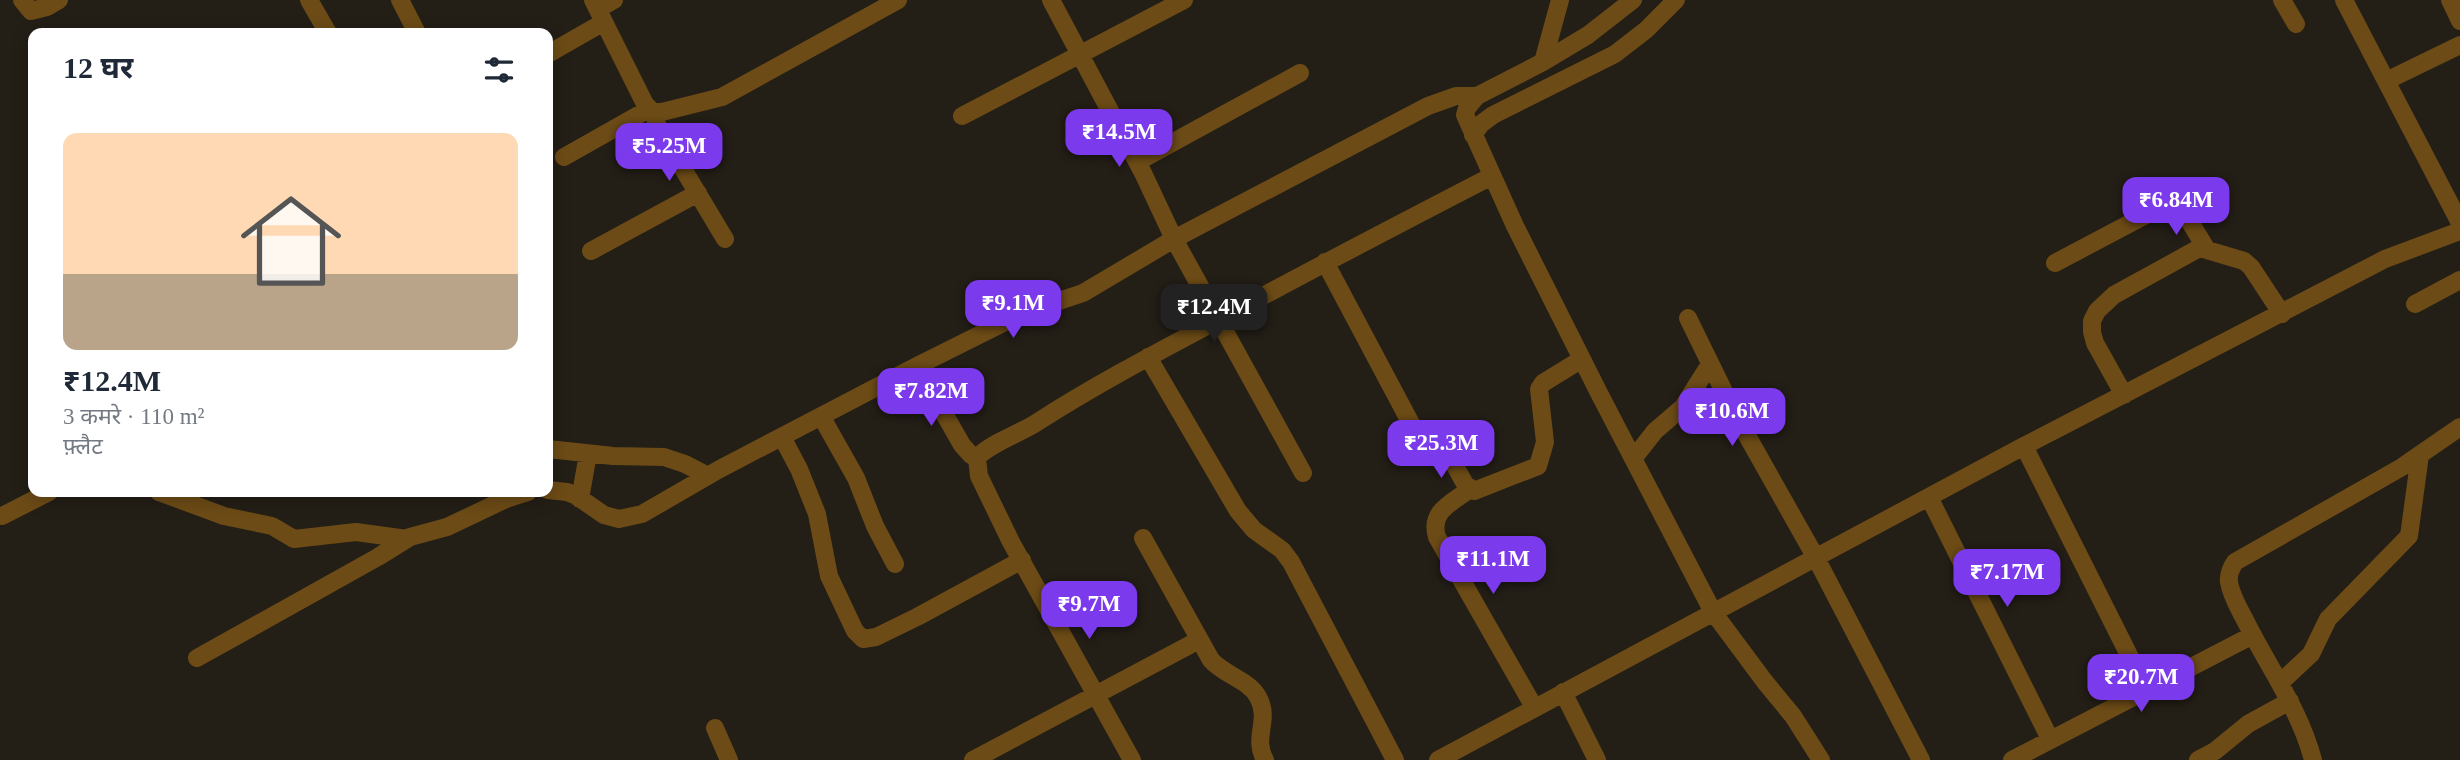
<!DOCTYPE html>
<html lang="hi">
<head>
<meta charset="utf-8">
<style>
  :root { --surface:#fff; --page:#f6f6f7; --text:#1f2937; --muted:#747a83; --accent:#7c3aed }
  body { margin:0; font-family:"Times New Roman","Noto Sans Devanagari",serif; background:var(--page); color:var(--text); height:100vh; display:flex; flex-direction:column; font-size:26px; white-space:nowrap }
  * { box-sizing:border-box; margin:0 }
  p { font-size:23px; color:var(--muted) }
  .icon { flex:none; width:38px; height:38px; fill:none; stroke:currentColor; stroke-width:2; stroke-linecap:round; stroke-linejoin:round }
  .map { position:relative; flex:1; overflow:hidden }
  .side { position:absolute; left:28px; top:28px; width:525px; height:469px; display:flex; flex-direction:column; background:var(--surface); border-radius:14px; box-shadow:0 4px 18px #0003 }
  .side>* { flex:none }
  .price { position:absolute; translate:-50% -60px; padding:0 16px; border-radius:14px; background:var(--accent); color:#fff; font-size:23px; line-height:46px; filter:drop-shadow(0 2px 4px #0008) }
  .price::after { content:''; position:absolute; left:50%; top:42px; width:21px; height:16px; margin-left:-10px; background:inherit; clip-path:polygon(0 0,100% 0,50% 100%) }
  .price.active { background:#222; color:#fff }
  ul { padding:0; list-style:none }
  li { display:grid; align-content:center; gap:14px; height:371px; padding:0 35px }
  li span { display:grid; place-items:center; height:217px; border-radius:14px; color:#555 }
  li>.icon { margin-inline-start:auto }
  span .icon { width:126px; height:126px; fill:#fffc; stroke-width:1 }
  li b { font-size:30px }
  h2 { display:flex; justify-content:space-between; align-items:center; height:84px; padding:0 35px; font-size:30px }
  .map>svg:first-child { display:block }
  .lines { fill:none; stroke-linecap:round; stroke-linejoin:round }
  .street { stroke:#6c4b16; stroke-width:18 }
</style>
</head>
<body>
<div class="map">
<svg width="2460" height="760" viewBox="0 0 2460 760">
  <rect width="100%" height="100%" fill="#231e16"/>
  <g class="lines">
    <path class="street" d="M 22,0 L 31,11 L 47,7 L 59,0
      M 309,0 L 328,33
      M 400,0 L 417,33
      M 593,0 L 645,104 L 653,112 L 662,112 L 722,97 L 898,0
      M 1051,0 L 1143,173 L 1174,239 L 1303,473
      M 1633,0 L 1588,35 L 1543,62 L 1477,96 L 1467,108 L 1465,115 L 1515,226 L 1600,395 L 1713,612 L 1765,682 L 1793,716 L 1821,760
      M 2282,0 L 2296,24
      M 2344,0 L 2460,223
      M 2450,0 L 2460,21
      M 598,9 L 614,0
      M 548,54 L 604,22
      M 1543,62 L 1560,0
      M 2386,81 L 2460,45
      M 653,112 L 658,127 L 725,239
      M 962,116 L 1184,0
      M 1473,135 L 1481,124 L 1493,115 L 1615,54 L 1646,30 L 1676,0
      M 564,157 L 649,109
      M 1137,162 L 1300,73
      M 591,251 L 698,193
      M 1325,262 L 1416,433 L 1421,436 L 1433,436 L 1440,439 L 1465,484 L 1474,491 L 1538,466 L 1545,442 L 1539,389 L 1543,383 L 1582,359
      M 2055,263 L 2159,208 L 2174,206 L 2184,212 L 2207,250 L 2244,261 L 2251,267 L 2282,314
      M 2415,304 L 2460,280
      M 1688,318 L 1736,416 L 1816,558 L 1921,760
      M 1148,357 L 1238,511 L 1254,530 L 1282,550 L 1291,562 L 1395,760
      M 917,366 L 962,445 L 971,455 L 977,458
      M 2124,395 L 2095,343 L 2092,332 L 2092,321 L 2097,311 L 2114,295 L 2203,246
      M 821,416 L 856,478 L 875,526 L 895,564
      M 782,437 L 799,469 L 817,514 L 829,576 L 855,631 L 863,639 L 876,637 L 917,617 L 1022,560
      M 2024,446 L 2146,689
      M 548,449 L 613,456 L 664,457 L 685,464 L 708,476
      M 1633,459 L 1655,431 L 1683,407 L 1710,364
      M 1470,489 C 1452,503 1429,511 1437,537 L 1534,707
      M 548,490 L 567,492 L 575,495 L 604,515 L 619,519 L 642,514 L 718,470 L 917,366 L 1023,313 L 1083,293 L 1174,239 L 1428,106 L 1456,96 L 1477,96
      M 159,492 L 224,516 L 272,526 L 294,539 L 356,532 L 407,539
      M 1929,497 L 2050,739
      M 580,499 L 588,454
      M 2,516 L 49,492
      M 1143,538 L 1211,660 C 1224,675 1249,680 1258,697 C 1271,720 1252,737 1265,760
      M 197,658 L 378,557 L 410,537 L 447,527 L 506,499 L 528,492
      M 2280,683 L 2311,654 L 2328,619 L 2409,536 L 2420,455
      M 1563,692 L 1597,760
      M 715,728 L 729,760
      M 973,760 L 1199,640
      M 1132,760 L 1011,542 L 979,476 L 977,458 C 988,444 1019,434 1036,423 C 1095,385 1158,352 1220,319 C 1311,270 1401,223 1492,176
      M 1438,760 L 2024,446 L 2385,259 L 2460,231
      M 2012,760 L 2253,635
      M 2198,760 L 2215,751 L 2248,724 L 2290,701
      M 2313,760 C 2300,710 2269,668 2246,622 C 2240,610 2231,596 2229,582 C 2228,574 2231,568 2235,562 L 2402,467 L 2460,427"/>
  </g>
</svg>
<b class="price" style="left:1119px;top:169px">₹14.5M</b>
<b class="price" style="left:669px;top:183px">₹5.25M</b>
<b class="price" style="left:2176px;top:237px">₹6.84M</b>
<b class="price" style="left:1013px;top:340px">₹9.1M</b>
<b class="price active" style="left:1214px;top:344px">₹12.4M</b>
<b class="price" style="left:931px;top:428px">₹7.82M</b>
<b class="price" style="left:1732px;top:448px">₹10.6M</b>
<b class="price" style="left:1441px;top:480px">₹25.3M</b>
<b class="price" style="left:1493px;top:596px">₹11.1M</b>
<b class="price" style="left:2007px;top:609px">₹7.17M</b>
<b class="price" style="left:1089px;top:641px">₹9.7M</b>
<b class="price" style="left:2141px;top:714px">₹20.7M</b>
<section class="side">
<h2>12 घर<svg class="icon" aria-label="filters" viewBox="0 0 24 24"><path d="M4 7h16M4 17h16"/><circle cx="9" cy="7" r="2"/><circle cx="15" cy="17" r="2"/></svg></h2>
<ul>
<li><span style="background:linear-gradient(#ffd9b3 65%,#b9a48a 0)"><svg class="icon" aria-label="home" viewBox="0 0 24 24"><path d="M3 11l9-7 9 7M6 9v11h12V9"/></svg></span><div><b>₹12.4M</b><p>3 कमरे · 110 m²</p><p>फ़्लैट</p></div></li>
</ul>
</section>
</div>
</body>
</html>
